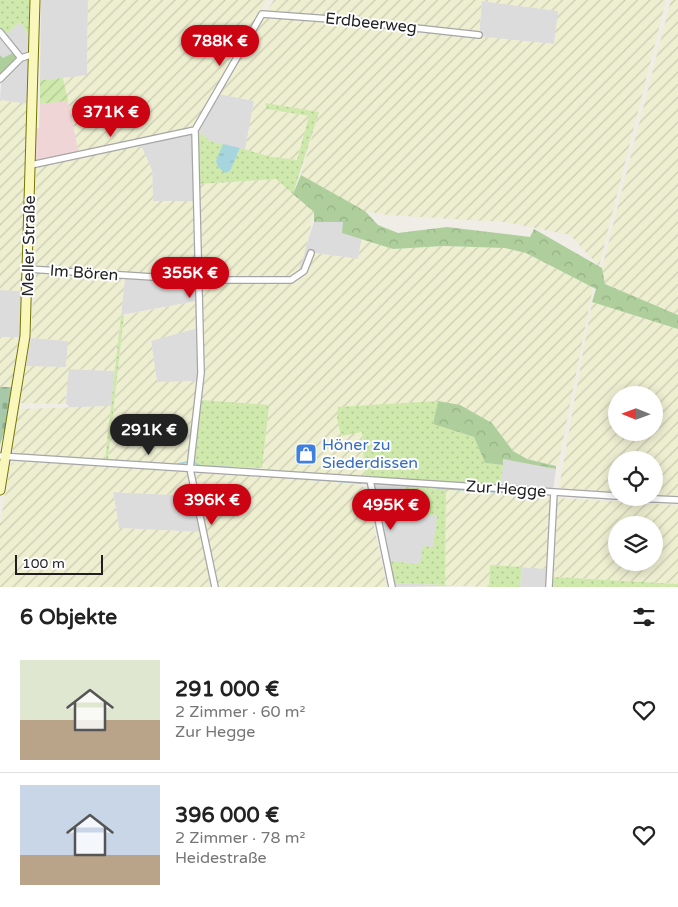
<!DOCTYPE html>
<html lang="de">
<head>
<meta charset="utf-8">
<style>
  :root { --surface:#fff; --page:#f2f2f2; --text:#222; --muted:#767676; --line:#e0e0e0; --accent:#cc0312 }
  body { margin:0; font-family:"Varela Round",sans-serif; background:var(--page); color:var(--text); height:100vh; display:flex; flex-direction:column; font-size:19px; white-space:nowrap }
  * { box-sizing:border-box; margin:0 }
  p { font-size:16px; color:var(--muted) }
  .icon { flex:none; width:28px; height:28px; fill:none; stroke:currentColor; stroke-width:2; stroke-linecap:round; stroke-linejoin:round }
  .map { position:relative; height:587px; overflow:hidden }
  .panel { display:flex; flex-direction:column; background:var(--surface); flex:1 }
  .panel>* { flex:none }
  .needle { width:32px; rotate:271deg }
  .buttons { position:absolute; left:608px; top:386px; display:grid; gap:10px }
  .buttons a { display:grid; place-items:center; width:55px; height:55px; border-radius:50%; background:var(--surface); box-shadow:0 2px 12px #0003; font-size:25px }
  .scale { position:absolute; left:15px; bottom:12px; width:88px; box-sizing:border-box; padding-left:5px; border:2px solid #1f1f1f; border-top:0; font-size:14px; line-height:18px; white-space:nowrap; color:#1f1f1f; -webkit-text-stroke:4px #fff; paint-order:stroke }
  .price { position:absolute; translate:-50% -42px; padding:0 11px; border-radius:18px; background:var(--accent); color:#fff; font-size:16px; line-height:32px; filter:drop-shadow(0 1px 2px #0008) }
  .price::after { content:''; position:absolute; left:50%; top:30px; width:15px; height:11px; margin-left:-8px; background:inherit; clip-path:polygon(0 0,100% 0,50% 100%) }
  .price.selected { background:#222; color:#fff }
  ul { padding:0; list-style:none }
  li { display:flex; align-items:center; gap:15px; height:125px; padding:0 20px }
  li+li { border-top:1px solid var(--line) }
  li span { display:grid; place-items:center; flex:none; width:140px; height:100px; border-radius:0px; color:#555 }
  li>.icon { margin-inline-start:auto }
  span .icon { width:60px; height:60px; fill:#fffc; stroke-width:1 }
  li b { font-size:21px }
  h2 { display:flex; justify-content:space-between; align-items:center; height:60px; padding:0 20px; font-size:21px }
  .map>svg:first-child { display:block }
  .residential { fill:#dddcdc }
  .commercial { fill:#f0d5d6 }
  .farmland { fill:url(#farmland-furrows); fill-rule:evenodd }
  .grass { fill:url(#grass-dots) }
  .forest { fill:url(#forest-crowns) }
  .cemetery { fill:url(#cemetery-stones) }
  .garden { fill:url(#garden-furrows) }
  .water { fill:url(#water-ripples) }
  .lines { fill:none; stroke-linecap:round; stroke-linejoin:round }
  .stream { stroke:#a7d5dd; stroke-width:2 }
  .minor-casing { stroke:#a6a6a6; stroke-width:8 }
  .secondary-casing { stroke:#737606; stroke-width:11 }
  .minor { stroke:#fff; stroke-width:5.5 }
  .secondary { stroke:#f9f7bb; stroke-width:9 }
  .labels { text-anchor:middle; dominant-baseline:central; stroke-width:4; stroke-linejoin:round; paint-order:stroke }
  .street-label { font-size:16px; fill:#1f1f1f; stroke:#fff }
  .shop-label { font-size:16px; fill:#366cbe; stroke:#fff; text-anchor:start }
</style>
</head>
<body>
<div class="map">
<svg width="678" height="587" viewBox="0 0 678 587">
  <defs>
    <pattern id="farmland-furrows" width="10" height="10" patternUnits="userSpaceOnUse" patternTransform="scale(1.25)"><rect width="10" height="10" fill="#eeeed1"/><path d="M-1 1l2-2M0 10L10 0M9 11l2-2" fill="none" stroke="#ccccb3"/></pattern>
    <pattern id="grass-dots" width="8" height="8" patternUnits="userSpaceOnUse" patternTransform="scale(1.25)"><rect width="8" height="8" fill="#cfe9ac"/><path d="M2 2h.1M6 6h.1" fill="none" stroke="#b1c794" stroke-width="1.8" stroke-linecap="round"/></pattern>
    <pattern id="forest-crowns" width="20" height="18" patternUnits="userSpaceOnUse" patternTransform="scale(1.25)"><rect width="20" height="18" fill="#aecf9b"/><path d="M2 6a3 3 0 1 1 6 0M12 15a3 3 0 1 1 6 0" fill="none" stroke="#95b185"/></pattern>
    <pattern id="cemetery-stones" width="16" height="16" patternUnits="userSpaceOnUse" patternTransform="scale(1.25)"><rect width="16" height="16" fill="#a7c8a9"/><path d="M2 7V4a2 2 0 0 1 4 0v3zM10 15v-3a2 2 0 0 1 4 0v3z" fill="#8fab91"/></pattern>
    <pattern id="garden-furrows" width="10" height="10" patternUnits="userSpaceOnUse" patternTransform="scale(1.25)"><rect width="10" height="10" fill="#cfe9ac"/><path d="M-1 1l2-2M0 10L10 0M9 11l2-2" fill="none" stroke="#b1c794"/></pattern>
    <pattern id="water-ripples" width="26" height="14" patternUnits="userSpaceOnUse" patternTransform="scale(1.25)"><rect width="26" height="14" fill="#a7d5dd"/><path d="M2 4q2-2 4 0t4 0M15 11q2-2 4 0t4 0" fill="none" stroke="#8fb6bd"/></pattern>
  </defs>
  <rect width="100%" height="100%" fill="#f0ece6"/>
  <path class="residential" d="M 41,0 L 88,0 L 87,76 L 40,80 Z
    M 482,1 L 559,11 L 554,44 L 479,37 Z
    M 20,22 L 29,36 L 28,104 L 0,100 L 3,58 L 0,55 L 0,31 L 4,36 Z
    M 219,94 L 254,101 L 245,150 L 212,142 L 197,130 Z
    M 193,133 L 196,201 L 153,201 L 152,170 L 142,148 L 138,146 Z
    M 314,222 L 343,222 L 343,233 L 362,237 L 358,259 L 315,253 L 305,273 L 297,274 Z
    M 125,277 L 193,282 L 196,285 L 197,301 L 121,315 Z
    M 0,290 L 23,291 L 21,337 L 0,337 Z
    M 198,328 L 198,381 L 157,383 L 151,340 Z
    M 31,338 L 68,341 L 66,368 L 26,366 Z
    M 68,369 L 115,371 L 111,406 L 70,408 L 66,403 Z
    M 503,459 L 556,469 L 553,490 L 501,487 Z
    M 404,481 L 401,515 L 437,516 L 433,547 L 420,564 L 388,561 L 368,486 L 364,482 Z
    M 113,492 L 193,496 L 200,532 L 119,528 Z
    M 522,567 L 548,569 L 546,587 L 520,587 Z
    M 394,583 L 445,585 L 454,586 L 394,587 Z"/>
  <path class="commercial" d="M 68,101 L 79,153 L 35,162 L 36,129 L 39,128 L 40,104 Z"/>
  <path class="farmland" d="M 88,0 L 267,0 L 192,128 L 79,153 L 63,78 L 87,75 Z
    M 274,0 L 666,0 L 599,266 L 570,235 L 506,222 L 387,215 L 365,211 L 301,175 L 319,112 L 267,109 L 309,116 L 297,160 L 272,157 L 245,150 L 254,101 L 219,94 L 264,17 L 343,22 L 554,44 L 558,11 L 482,1 L 479,33 L 266,12 Z
    M 671,0 L 678,0 L 678,315 L 605,284 L 602,268 Z
    M 0,100 L 28,104 L 23,291 L 0,290 Z
    M 138,146 L 142,148 L 152,170 L 153,201 L 196,201 L 196,272 L 192,277 L 37,267 L 34,263 L 36,167 Z
    M 276,179 L 314,212 L 305,252 L 297,274 L 293,276 L 203,277 L 200,184 Z
    M 362,237 L 393,249 L 444,246 L 505,248 L 526,253 L 593,287 L 558,466 L 527,459 L 513,451 L 492,423 L 362,432 L 365,477 L 311,478 L 311,480 L 360,485 L 366,489 L 387,587 L 218,587 L 194,475 L 197,473 L 261,476 L 269,406 L 201,400 L 204,371 L 203,286 L 206,282 L 292,282 L 298,280 L 305,273 L 314,253 L 358,259 Z
    M 36,272 L 125,277 L 115,371 L 69,369 L 65,404 L 20,403 L 26,366 L 66,367 L 68,341 L 31,338 L 34,273 Z
    M 197,301 L 198,328 L 151,341 L 157,382 L 198,381 L 187,462 L 172,464 L 108,460 L 124,315 Z
    M 592,302 L 678,329 L 678,496 L 654,495 L 654,460 L 616,460 L 616,492 L 559,488 ZM 616,395 L 654,395 L 654,432 L 616,432 Z
    M 0,337 L 21,337 L 13,387 L 0,387 Z
    M 111,406 L 105,460 L 16,454 L 12,448 L 19,409 Z
    M 15,461 L 186,471 L 193,496 L 113,492 L 119,528 L 200,532 L 211,587 L 0,587 L 0,523 L 11,464 Z
    M 446,489 L 548,496 L 550,500 L 548,569 L 490,565 L 489,587 L 445,585 Z
    M 557,498 L 678,505 L 678,584 L 554,577 ZM 616,525 L 654,525 L 654,562 L 616,562 Z"/>
  <path class="grass" d="M 0,0 L 30,0 L 29,36 L 20,22 L 4,36 L 0,31 Z
    M 265,103 L 319,112 L 293,194 L 276,179 L 200,184 L 197,130 L 212,142 L 223,144 L 237,156 L 240,148 L 272,157 L 297,160 L 309,116 L 267,109 Z
    M 121,315 L 124,315 L 108,460 L 105,460 Z
    M 201,400 L 269,405 L 262,468 L 194,465 Z
    M 438,401 L 433,424 L 474,437 L 485,463 L 503,465 L 501,487 L 365,477 L 362,432 L 341,436 L 337,418 L 338,407 Z
    M 404,487 L 446,489 L 445,585 L 394,583 L 389,561 L 420,564 L 423,546 L 433,547 L 437,516 L 401,515 Z
    M 490,565 L 522,567 L 520,587 L 489,587 Z
    M 554,577 L 678,584 L 678,587 L 553,587 Z"/>
  <path class="forest" d="M 13,53 L 16,58 L 0,77 L 0,55 L 3,58 Z
    M 301,175 L 365,211 L 378,225 L 398,233 L 447,227 L 530,237 L 534,229 L 602,268 L 605,284 L 678,315 L 678,329 L 592,302 L 596,289 L 526,253 L 505,248 L 444,246 L 393,249 L 342,233 L 343,222 L 314,222 L 314,212 L 293,194 Z
    M 438,401 L 460,405 L 492,423 L 513,451 L 527,459 L 556,466 L 556,469 L 503,459 L 503,465 L 485,463 L 474,437 L 433,424 Z"/>
  <path class="cemetery" d="M 0,387 L 13,387 L 8,420 L 0,445 Z"/>
  <path class="garden" d="M 63,78 L 68,101 L 40,104 L 40,80 Z"/>
  <path class="water" d="M 223,144 L 240,148 L 230,171 L 225,173 L 218,167 L 216,161 Z"/>
  <g class="lines">
    <path class="stream" d="M 194,462 L 200,466 L 232,468
      M 178,464 L 188,462 L 192,428
      M 270,476 L 297,478
      M 312,479 L 361,483
      M 376,483 L 432,487
      M 438,488 L 546,495
      M 574,496 L 634,500
      M 649,501 L 656,502"/>
    <g class="minor-casing">
      <path id="minor" d="M 0,32 L 21,58
        M 0,79 L 21,58 L 34,54
        M 31,165 L 195,130
        M 28,269 L 200,280 L 291,280 L 304,271 L 311,253
        M 0,456 L 616,496
        M 370,480 L 392,587
        M 635,498 L 678,500
        M 215,587 L 190,469 L 201,373 L 195,130 L 262,14 L 343,20 L 479,35
        M 549,587 L 554,492"/>
    </g>
    <g class="secondary-casing">
      <path id="secondary" d="M 0,490 L 25,336 L 35,0"/>
    </g>
    <use href="#minor" class="minor"/>
    <use href="#secondary" class="secondary"/>
  </g>
  <defs>
    <g id="shop-square" transform="scale(1.125)"><rect x="-9" y="-9" width="18" height="18" rx="4" fill="#3f7fe0" stroke="#fff"/><path d="M-5-2.5h2.3a2.7 3.5 0 0 1 5.4 0H5L5.5 6h-11ZM-1.5-2.5h3a1.5 2.3 0 0 0-3 0Z" fill="#fff"/></g>
  </defs>
  <g fill-rule="evenodd">
    <use href="#shop-square" x="306" y="454"/>
  </g>
  <g class="labels">
    <g class="street-label">
      <text transform="translate(371 23) rotate(6)">Erdbeerweg</text>
      <text transform="translate(29 246) rotate(-89)">Meller Straße</text>
      <text transform="translate(84 273) rotate(4)">Im Bören</text>
      <text transform="translate(506 489) rotate(4)">Zur Hegge</text>
    </g>
    <g class="shop-label">
      <text x="322" y="445">Höner zu<tspan x="322" dy="18">Siederdissen</tspan></text>
    </g>
  </g>
</svg>
<div class="buttons">
<a><svg class="needle" viewBox="-14 -14 28 28"><path d="M0-13l5 13h-10z" fill="#e53935"/><path d="M0 13l5-13h-10z" fill="#767676"/></svg></a>
<a><svg class="icon" aria-label="locate" viewBox="0 0 24 24"><circle cx="12" cy="12" r="6"/><path d="M12 2v4M12 18v4M2 12h4M18 12h4"/></svg></a>
<a><svg class="icon" aria-label="layers" viewBox="0 0 24 24"><path d="M12 4l9 5-9 5-9-5zM3 14l9 5 9-5"/></svg></a>
</div>
<div class="scale">100 m</div>
<b class="price" style="left:220px;top:67px">788K €</b>
<b class="price" style="left:111px;top:138px">371K €</b>
<b class="price" style="left:190px;top:299px">355K €</b>
<b class="price selected" style="left:149px;top:456px">291K €</b>
<b class="price" style="left:212px;top:526px">396K €</b>
<b class="price" style="left:391px;top:531px">495K €</b>
</div>
<section class="panel">
<h2>6 Objekte<svg class="icon" aria-label="filters" viewBox="0 0 24 24"><path d="M4 7h16M4 17h16"/><circle cx="9" cy="7" r="2"/><circle cx="15" cy="17" r="2"/></svg></h2>
<ul>
<li><span style="background:linear-gradient(#dfe7d0 60%,#b9a48a 0)"><svg class="icon" aria-label="home" viewBox="0 0 24 24"><path d="M3 11l9-7 9 7M6 9v11h12V9"/></svg></span><div><b>291 000 €</b><p>2 Zimmer · 60 m²</p><p>Zur Hegge</p></div><svg class="icon" aria-label="heart" viewBox="0 0 24 24"><path d="M12 20l-8-8c-3-5 5-10 8-4 3-6 11-1 8 4z"/></svg></li>
<li><span style="background:linear-gradient(#c9d6e8 70%,#b9a48a 0)"><svg class="icon" aria-label="home" viewBox="0 0 24 24"><path d="M3 11l9-7 9 7M6 9v11h12V9"/></svg></span><div><b>396 000 €</b><p>2 Zimmer · 78 m²</p><p>Heidestraße</p></div><svg class="icon" aria-label="heart" viewBox="0 0 24 24"><path d="M12 20l-8-8c-3-5 5-10 8-4 3-6 11-1 8 4z"/></svg></li>
</ul>
</section>
</body>
</html>
